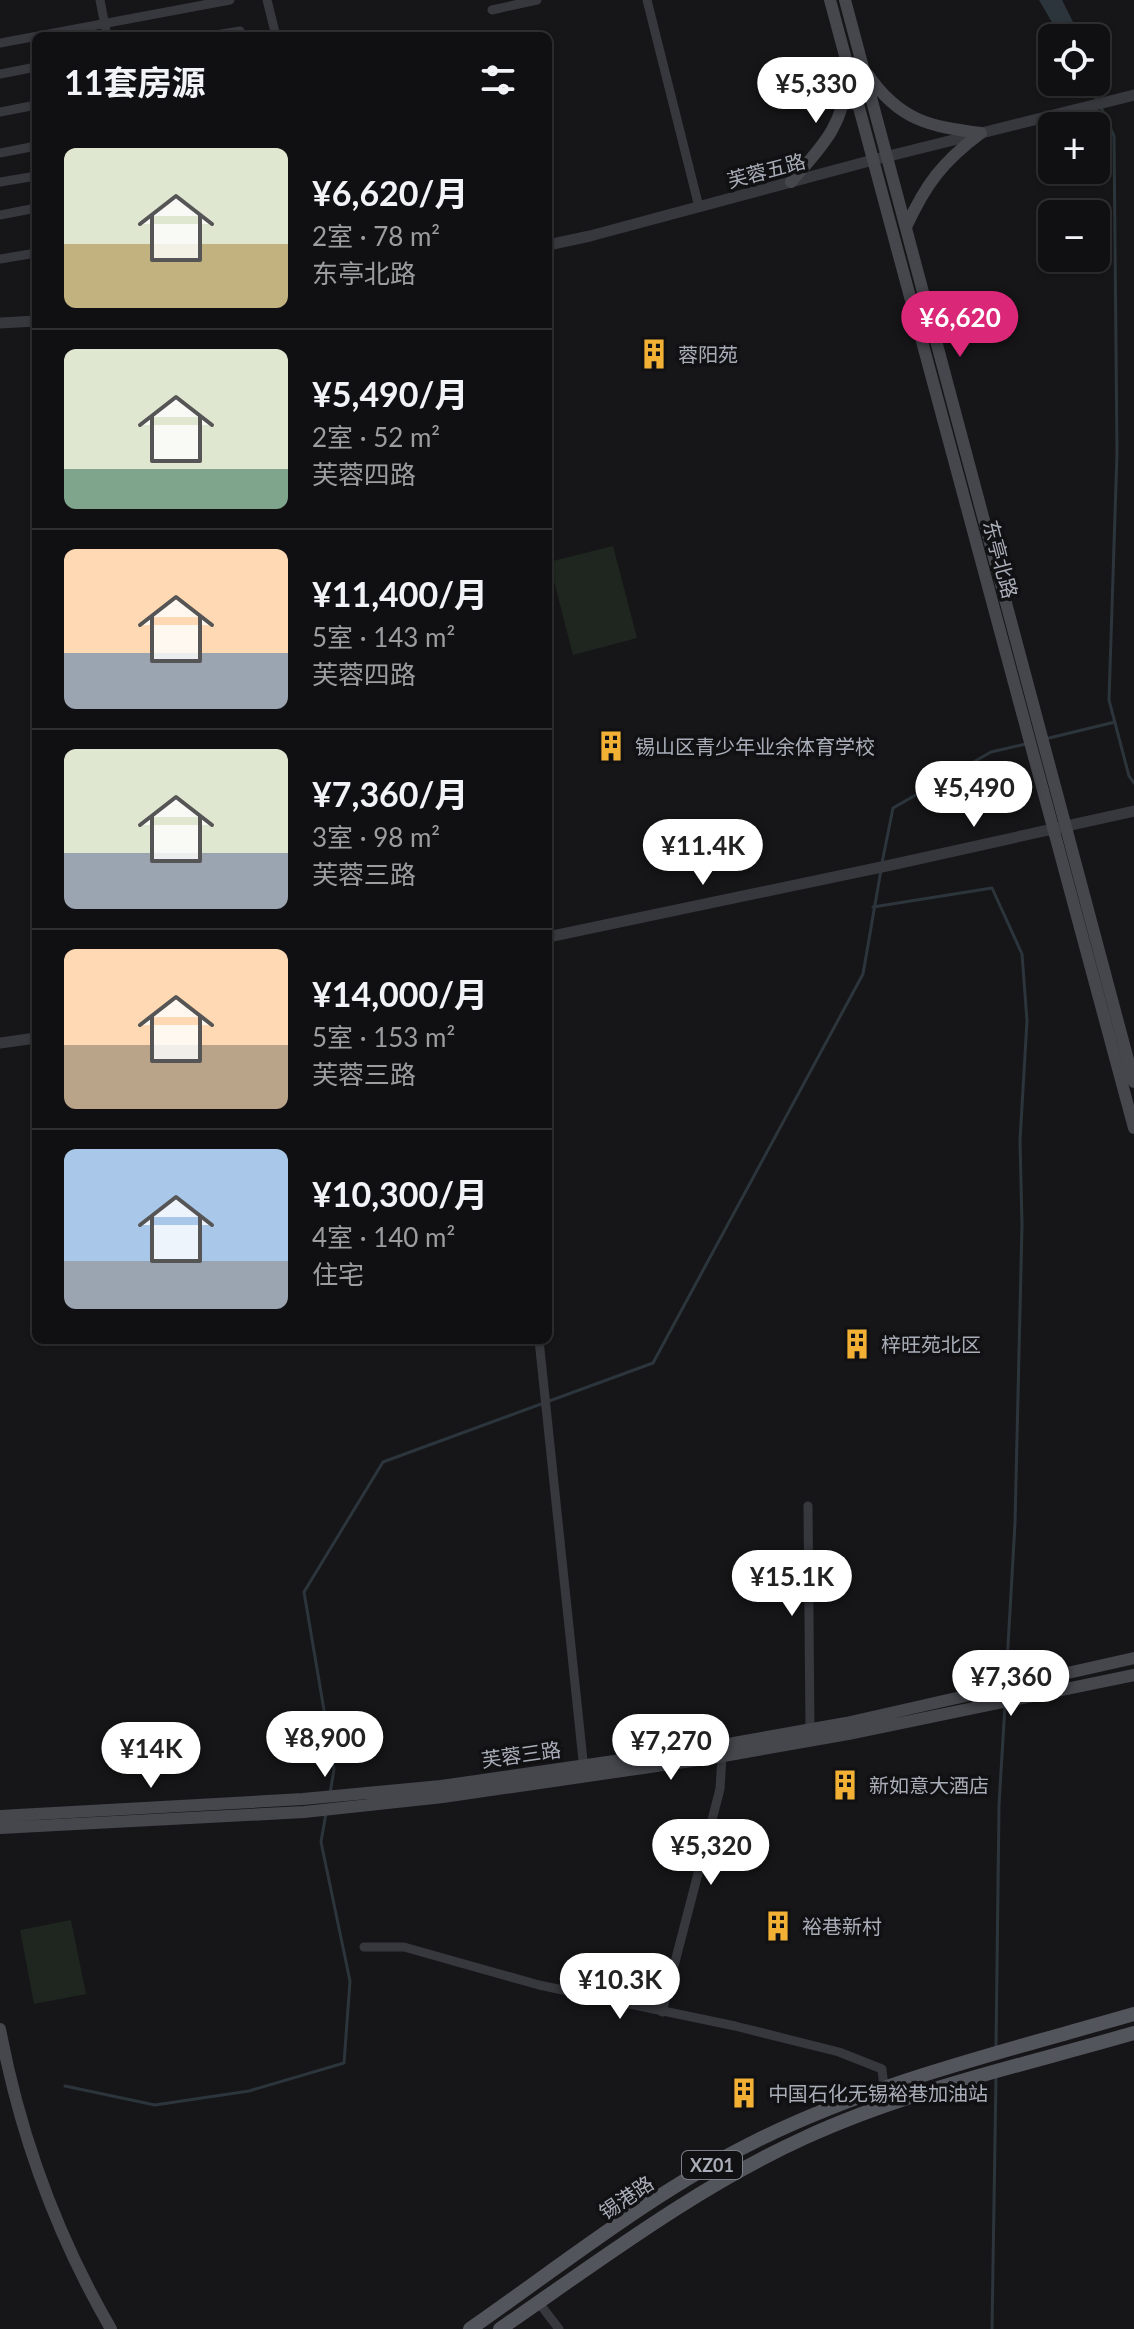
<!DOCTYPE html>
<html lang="zh">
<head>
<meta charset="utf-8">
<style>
  :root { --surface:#101012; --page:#19191b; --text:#f1f3f6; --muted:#9c9d9f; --line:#303032; --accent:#db2777 }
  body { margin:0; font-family:Lato,"Noto Sans SC",sans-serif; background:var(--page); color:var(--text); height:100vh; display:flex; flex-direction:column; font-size:30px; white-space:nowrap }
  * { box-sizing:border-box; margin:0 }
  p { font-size:26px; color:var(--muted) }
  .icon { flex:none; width:44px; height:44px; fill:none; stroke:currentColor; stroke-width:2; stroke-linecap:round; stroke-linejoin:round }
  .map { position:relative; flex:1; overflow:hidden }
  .details { position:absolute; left:32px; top:32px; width:520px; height:1312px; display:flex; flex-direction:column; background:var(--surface); border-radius:12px; box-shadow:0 2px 6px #0004,0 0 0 2px var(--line) }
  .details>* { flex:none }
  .tools { position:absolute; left:1038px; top:24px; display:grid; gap:16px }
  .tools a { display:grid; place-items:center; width:72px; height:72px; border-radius:12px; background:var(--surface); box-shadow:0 2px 6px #0004,0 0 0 2px var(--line); font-size:40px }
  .price { position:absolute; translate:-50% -68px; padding:0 18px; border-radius:28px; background:#fff; color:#222; font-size:26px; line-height:52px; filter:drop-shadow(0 2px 4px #0008) }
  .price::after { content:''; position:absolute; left:50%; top:48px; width:24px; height:18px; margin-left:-12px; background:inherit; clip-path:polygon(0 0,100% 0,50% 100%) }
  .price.current { background:var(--accent); color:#fff }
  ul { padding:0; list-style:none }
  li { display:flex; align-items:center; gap:24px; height:200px; padding:0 32px }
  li+li { border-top:2px solid var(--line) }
  li span { display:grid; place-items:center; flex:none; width:224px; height:160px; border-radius:12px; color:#555 }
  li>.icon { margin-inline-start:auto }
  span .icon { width:96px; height:96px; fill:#fffc; stroke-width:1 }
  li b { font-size:34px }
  h2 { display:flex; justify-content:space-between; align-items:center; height:96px; padding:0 32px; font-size:34px }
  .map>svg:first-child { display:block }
  .green { fill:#1e261f }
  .water { fill:#2c353c }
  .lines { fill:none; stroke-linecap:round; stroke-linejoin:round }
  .stream { stroke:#2c353c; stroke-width:3 }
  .minor { stroke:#37383d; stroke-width:9 }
  .tertiary { stroke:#37383d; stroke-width:11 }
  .secondary { stroke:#45474d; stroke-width:12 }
  .primary { stroke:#53555c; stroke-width:14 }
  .labels { text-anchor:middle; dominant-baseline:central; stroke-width:7; stroke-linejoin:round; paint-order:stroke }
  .shield { fill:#111113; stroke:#7b7e86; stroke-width:2 }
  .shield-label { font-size:18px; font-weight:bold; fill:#a8adb8 }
  .street-label { font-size:20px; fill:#a8adb8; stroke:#111113 }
  .poi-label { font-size:20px; fill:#a8adb8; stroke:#111113; text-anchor:start }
</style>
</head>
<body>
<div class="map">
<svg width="1134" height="2329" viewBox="0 0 1134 2329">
  <rect width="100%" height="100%" fill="#161618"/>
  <path class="green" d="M 613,546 L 637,638 L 573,655 L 549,562 Z
    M 71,1920 L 86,1994 L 34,2004 L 20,1930 Z"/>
  <path class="water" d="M 1039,0 L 1062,0 L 1081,38 L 1061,38 Z
    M 1096,65 L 1109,87 L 1084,94 L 1079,82 L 1096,82 Z"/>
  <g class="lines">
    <path class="stream" d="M 1089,82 L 1097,100
      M 1101,107 L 1114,136 L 1117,453 L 1109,700 L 1129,776 L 1134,783
      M 1045,739 L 1115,722
      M 882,863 L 893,808 L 991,752 L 1026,744
      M 873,907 L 992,888 L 1022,954 L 1027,1021 L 1020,1140 L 1022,1225 L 1015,1523 L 1006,1681
      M 330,1794 L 334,1769 L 304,1592 L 383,1462 L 653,1363 L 863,974 L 881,870
      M 996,2049 L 999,1805 L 1005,1705
      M 65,2086 L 155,2105 L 249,2091 L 344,2063 L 350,1981 L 321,1842 L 326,1813
      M 992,2329 L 996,2077"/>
    <path class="minor" d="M 100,0 L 107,36
      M 267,0 L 276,36
      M 647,0 L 699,207
      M 492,10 L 537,0
      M 210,36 L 240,31
      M 0,43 L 230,0
      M 0,74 L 36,67
      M 0,112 L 36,105
      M 0,153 L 36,146
      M 0,182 L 36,176
      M 0,215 L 36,208
      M 0,259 L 36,253
      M 539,1340 L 584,1770
      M 808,1506 L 810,1729
      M 364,1947 L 404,1947 L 539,1985 L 735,2026 L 839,2052 L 882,2069 L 884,2088
      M 662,2012 L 720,1789 L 722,1756
      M 539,2303 L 559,2329"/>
    <path class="tertiary" d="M 548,245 L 590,236 L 873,160 L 1134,95
      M 0,323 L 36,321
      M 548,937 L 891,865 L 1134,811
      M 0,1043 L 36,1038"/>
    <path class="secondary" d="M 830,0 L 1134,1128
      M 845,0 L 1134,1082
      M 868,75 C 899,120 930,127 981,133
      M 791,182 C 823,145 842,128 848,77
      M 906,227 C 926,184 942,162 981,133
      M 0,1816 L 303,1799 L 441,1786 L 711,1747 L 846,1723 L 1134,1658
      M 0,1828 L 304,1812 L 443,1797 L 712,1758 L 848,1734 L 1134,1675
      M 0,2029 C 20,2135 57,2236 111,2329"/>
    <path class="primary" d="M 470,2329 C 562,2265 653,2192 754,2142 C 874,2082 1006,2051 1134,2014
      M 500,2329 C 599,2261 695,2188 804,2138 C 908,2090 1024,2065 1134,2033"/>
  </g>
  <defs>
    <g id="building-bare" transform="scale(2.4)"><path d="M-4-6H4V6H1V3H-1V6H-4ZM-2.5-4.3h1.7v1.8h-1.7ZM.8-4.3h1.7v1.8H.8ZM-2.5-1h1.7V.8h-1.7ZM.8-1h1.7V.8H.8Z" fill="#f2b134" stroke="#111113" stroke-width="2.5" paint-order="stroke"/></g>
  </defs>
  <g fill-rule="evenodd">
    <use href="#building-bare" x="654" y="354"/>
    <use href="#building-bare" x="611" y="746"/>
    <use href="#building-bare" x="857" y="1344"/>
    <use href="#building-bare" x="845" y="1785"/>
    <use href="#building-bare" x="778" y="1926"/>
    <use href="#building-bare" x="744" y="2093"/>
  </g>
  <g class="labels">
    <rect class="shield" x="682" y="2151" width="60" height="28" rx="6"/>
    <g class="shield-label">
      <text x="712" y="2165">XZ01</text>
    </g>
    <g class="street-label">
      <text transform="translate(766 170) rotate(-15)">芙蓉五路</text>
      <text transform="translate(1001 559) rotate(75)">东亭北路</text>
      <text transform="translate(521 1754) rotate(-8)">芙蓉三路</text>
      <text transform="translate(626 2197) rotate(-34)">锡港路</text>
    </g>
    <g class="poi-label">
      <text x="678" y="354">蓉阳苑</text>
      <text x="635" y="746">锡山区青少年业余体育学校</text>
      <text x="881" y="1344">梓旺苑北区</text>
      <text x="869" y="1785">新如意大酒店</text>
      <text x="802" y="1926">裕巷新村</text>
      <text x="768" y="2093">中国石化无锡裕巷加油站</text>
    </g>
  </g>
</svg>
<div class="tools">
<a><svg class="icon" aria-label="locate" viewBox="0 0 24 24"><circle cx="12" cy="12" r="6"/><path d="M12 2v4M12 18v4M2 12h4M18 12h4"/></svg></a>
<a>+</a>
<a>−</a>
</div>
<b class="price" style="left:816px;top:125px">¥5,330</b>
<b class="price current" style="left:960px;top:359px">¥6,620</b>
<b class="price" style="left:974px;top:829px">¥5,490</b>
<b class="price" style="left:703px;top:887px">¥11.4K</b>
<b class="price" style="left:792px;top:1618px">¥15.1K</b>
<b class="price" style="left:1011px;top:1718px">¥7,360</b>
<b class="price" style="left:325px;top:1779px">¥8,900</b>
<b class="price" style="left:671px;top:1782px">¥7,270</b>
<b class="price" style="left:151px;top:1790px">¥14K</b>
<b class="price" style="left:711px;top:1887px">¥5,320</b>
<b class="price" style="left:620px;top:2021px">¥10.3K</b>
<section class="details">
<h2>11套房源<svg class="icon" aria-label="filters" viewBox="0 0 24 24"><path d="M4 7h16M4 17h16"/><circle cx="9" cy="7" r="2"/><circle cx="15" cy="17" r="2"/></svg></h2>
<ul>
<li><span style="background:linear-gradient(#dfe7d0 60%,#c2b280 0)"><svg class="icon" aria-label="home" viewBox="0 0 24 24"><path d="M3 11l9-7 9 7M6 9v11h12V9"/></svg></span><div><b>¥6,620/月</b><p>2室 · 78 m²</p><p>东亭北路</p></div></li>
<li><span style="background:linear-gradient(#dfe7d0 75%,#7fa58c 0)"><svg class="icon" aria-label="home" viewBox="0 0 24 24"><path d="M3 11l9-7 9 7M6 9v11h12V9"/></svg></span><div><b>¥5,490/月</b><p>2室 · 52 m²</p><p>芙蓉四路</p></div></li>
<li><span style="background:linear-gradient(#ffd9b3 65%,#9aa5b1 0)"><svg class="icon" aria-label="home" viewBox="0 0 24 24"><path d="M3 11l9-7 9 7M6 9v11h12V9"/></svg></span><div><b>¥11,400/月</b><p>5室 · 143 m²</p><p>芙蓉四路</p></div></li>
<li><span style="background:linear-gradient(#dfe7d0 65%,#9aa5b1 0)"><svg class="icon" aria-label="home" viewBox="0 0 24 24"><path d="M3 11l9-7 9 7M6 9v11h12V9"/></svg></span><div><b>¥7,360/月</b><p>3室 · 98 m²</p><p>芙蓉三路</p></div></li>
<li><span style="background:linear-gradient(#ffd9b3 60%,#b9a48a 0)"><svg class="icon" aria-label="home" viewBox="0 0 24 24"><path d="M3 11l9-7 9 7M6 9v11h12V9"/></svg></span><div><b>¥14,000/月</b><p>5室 · 153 m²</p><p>芙蓉三路</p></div></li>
<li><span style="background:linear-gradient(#a9c7e8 70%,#9aa5b1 0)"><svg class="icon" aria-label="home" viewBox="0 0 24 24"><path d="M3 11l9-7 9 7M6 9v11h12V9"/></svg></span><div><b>¥10,300/月</b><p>4室 · 140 m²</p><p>住宅</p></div></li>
</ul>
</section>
</div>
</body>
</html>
